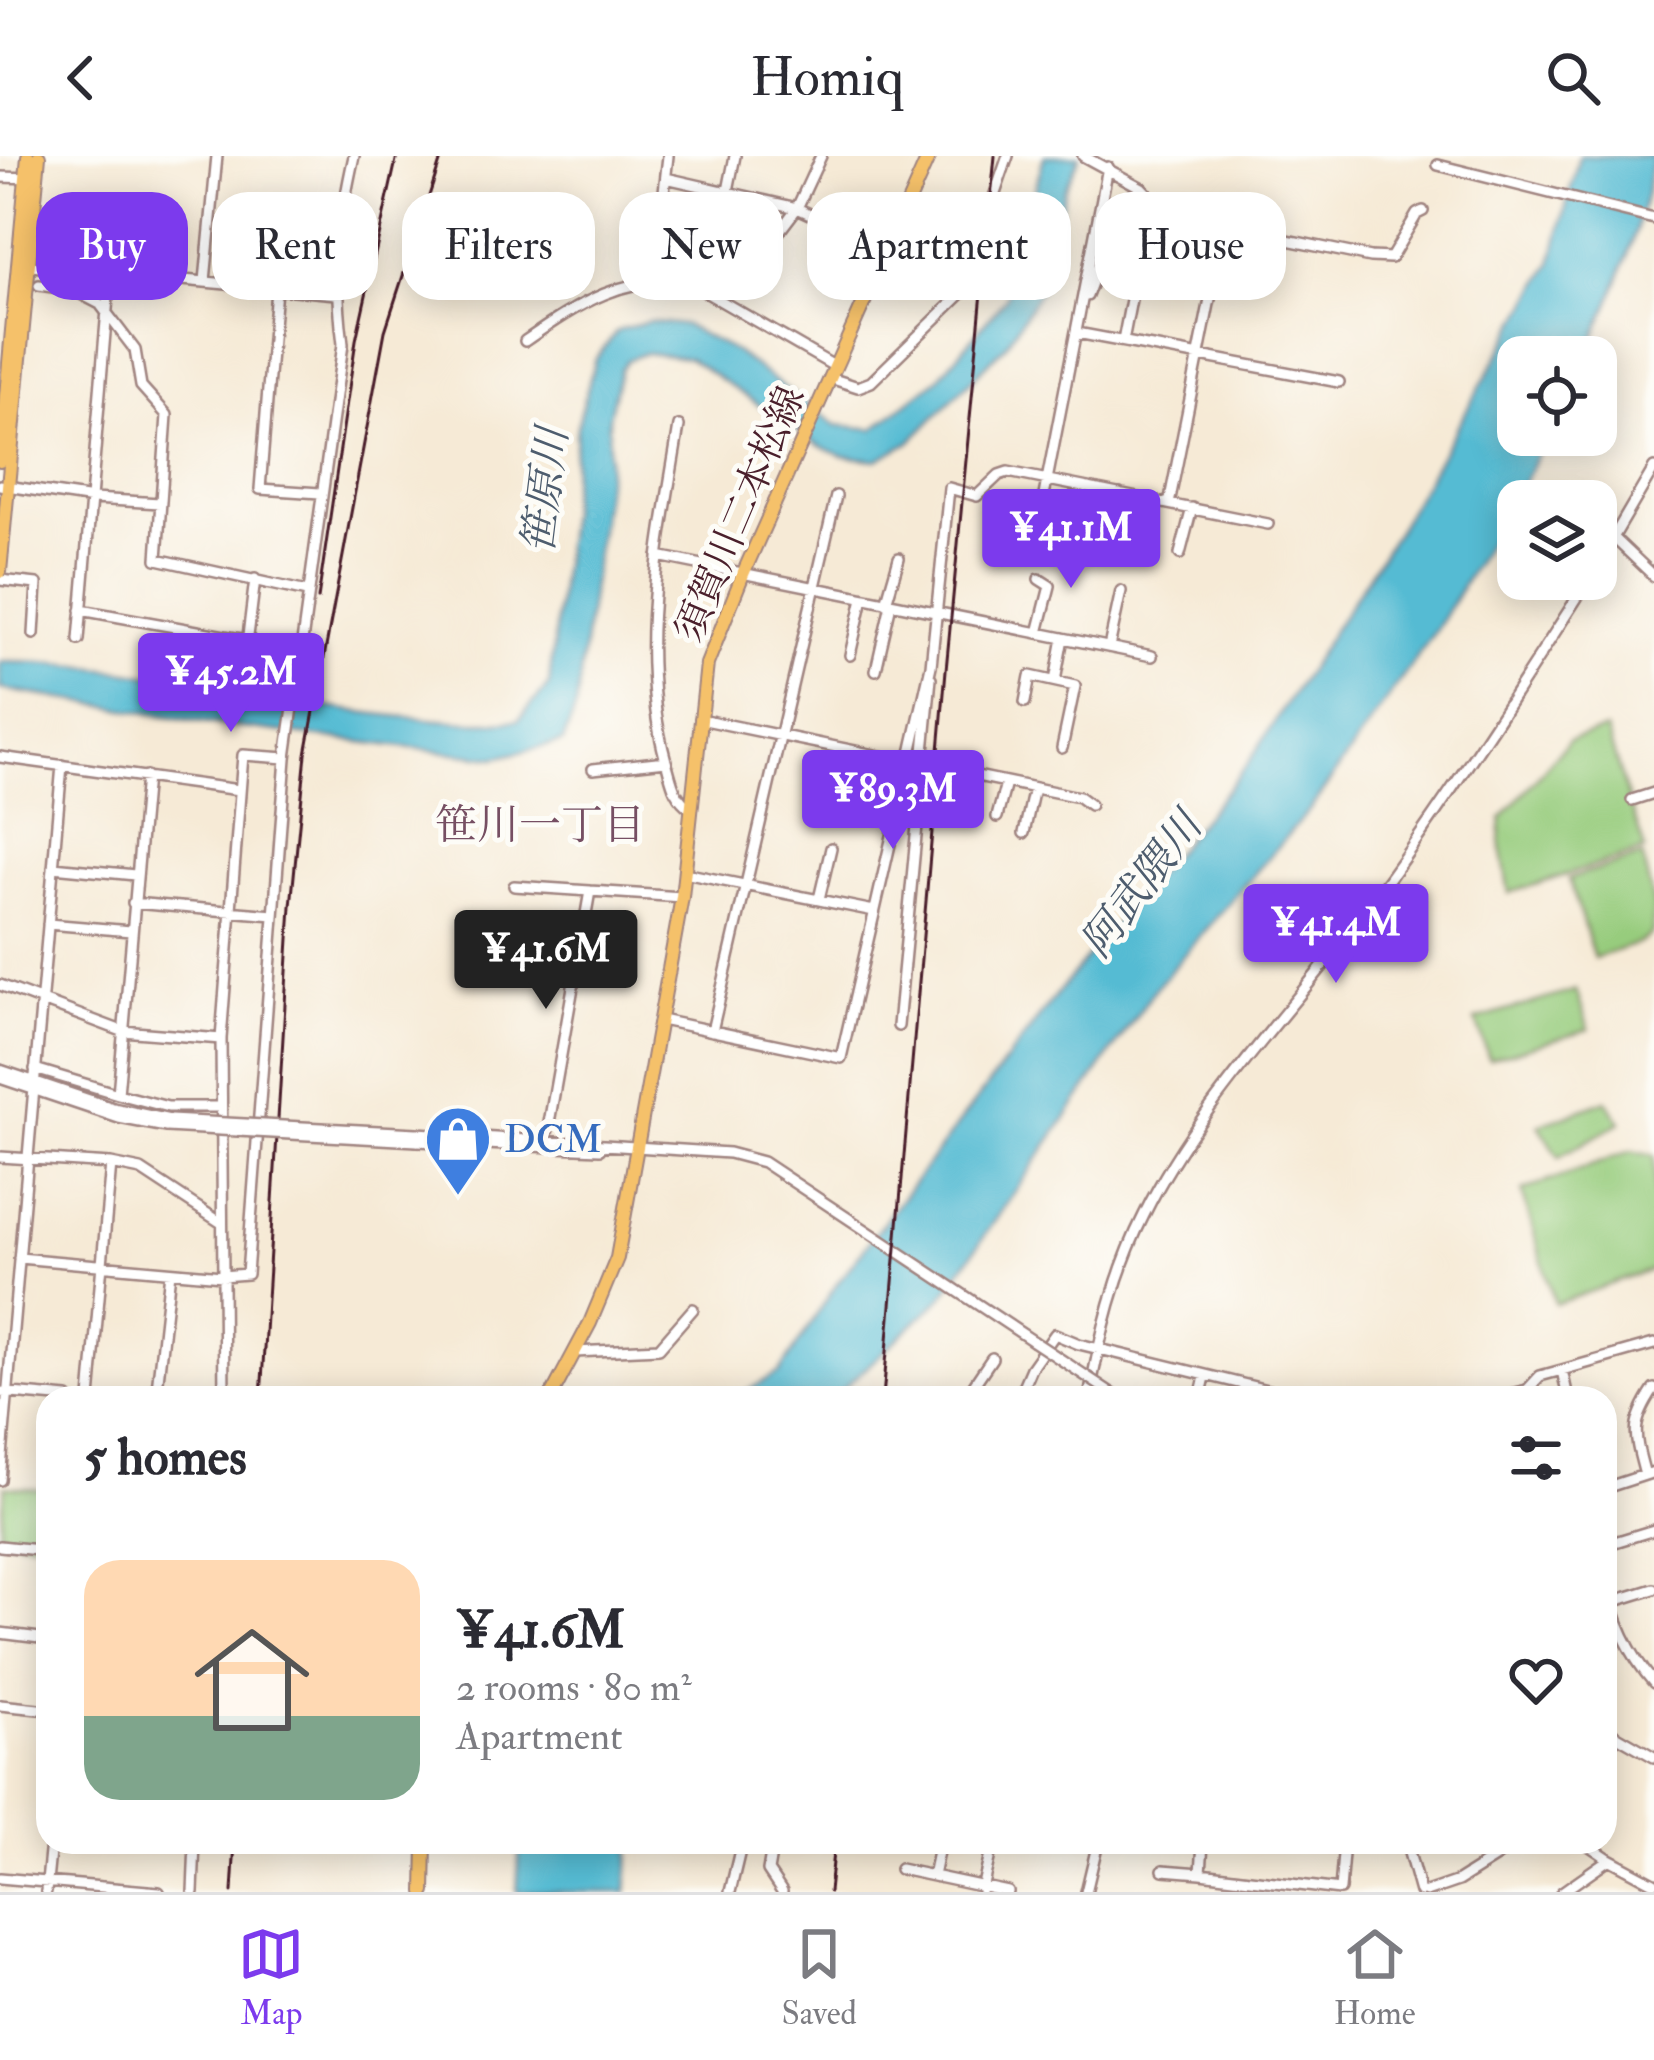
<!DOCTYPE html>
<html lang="en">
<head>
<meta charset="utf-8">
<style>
  :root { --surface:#fff; --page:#f2f2f3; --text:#2b2b33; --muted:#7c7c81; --line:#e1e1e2; --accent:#7c3aed }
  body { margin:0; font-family:"IM FELL Double Pica","Noto Serif JP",serif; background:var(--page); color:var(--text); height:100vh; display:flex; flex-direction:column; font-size:45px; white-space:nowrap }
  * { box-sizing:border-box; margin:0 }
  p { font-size:39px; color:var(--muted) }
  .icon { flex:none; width:66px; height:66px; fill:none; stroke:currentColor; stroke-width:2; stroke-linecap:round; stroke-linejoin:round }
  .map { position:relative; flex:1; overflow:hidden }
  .side { position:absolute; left:36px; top:1230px; width:1581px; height:468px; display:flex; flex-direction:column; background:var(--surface); border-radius:36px; box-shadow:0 6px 30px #0003 }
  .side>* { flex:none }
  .banner { position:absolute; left:36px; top:36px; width:1584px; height:108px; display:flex; gap:24px }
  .fabs { position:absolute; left:1497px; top:180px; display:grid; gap:24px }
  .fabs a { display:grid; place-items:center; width:120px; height:120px; border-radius:24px; background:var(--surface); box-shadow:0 6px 30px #0003; font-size:60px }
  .price { position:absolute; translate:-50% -102px; padding:0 27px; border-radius:12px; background:var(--accent); color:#fff; font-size:39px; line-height:78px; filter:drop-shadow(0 3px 6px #0008) }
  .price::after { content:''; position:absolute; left:50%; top:72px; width:36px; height:27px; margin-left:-18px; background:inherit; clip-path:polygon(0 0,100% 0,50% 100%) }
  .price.current { background:#222; color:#fff }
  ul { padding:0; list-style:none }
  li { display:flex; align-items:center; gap:36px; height:300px; padding:0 48px }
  li span { display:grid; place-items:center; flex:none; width:336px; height:240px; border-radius:36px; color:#555 }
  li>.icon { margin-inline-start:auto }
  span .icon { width:144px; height:144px; fill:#fffc; stroke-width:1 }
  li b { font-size:51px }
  h2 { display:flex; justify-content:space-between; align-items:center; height:144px; padding:0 48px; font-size:51px }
  .pill { padding:0 42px; border-radius:36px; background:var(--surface); box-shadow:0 6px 30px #0003; font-size:42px; line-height:108px }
  .pill.current { background:var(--accent); color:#fff }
  header { display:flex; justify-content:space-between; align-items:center; height:156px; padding:0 48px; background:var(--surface); font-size:54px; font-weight:600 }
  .tabs { display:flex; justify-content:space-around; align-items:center; height:168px; border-top:3px solid var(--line); background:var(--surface); font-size:33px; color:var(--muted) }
  .tabs a { display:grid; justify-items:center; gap:6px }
  .tabs .current { color:var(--accent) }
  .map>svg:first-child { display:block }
  .green { fill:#97cc7d; stroke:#707654; stroke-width:3 }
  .water { fill:#55bbd3; stroke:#506d7f; stroke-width:3 }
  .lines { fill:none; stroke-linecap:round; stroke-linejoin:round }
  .minor-casing { stroke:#a08480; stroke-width:14 }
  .major-casing { stroke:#a08480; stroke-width:16 }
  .minor { stroke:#fff; stroke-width:9 }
  .major { stroke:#f5c16b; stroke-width:12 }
  .rail { stroke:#4a1f2b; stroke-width:3 }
  .minor-bridge-casing { stroke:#a08480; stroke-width:14; stroke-linecap:butt }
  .minor-bridge { stroke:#fff; stroke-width:9 }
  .labels { text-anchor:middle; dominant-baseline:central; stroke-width:10; stroke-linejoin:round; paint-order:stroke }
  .street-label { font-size:39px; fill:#4a1f2b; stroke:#fdfcf7 }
  .shop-label { font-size:39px; fill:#366cbe; stroke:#fdfcf7; text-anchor:start }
  .water-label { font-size:42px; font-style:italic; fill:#4e5d6e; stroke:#fdfcf7 }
  .neighbourhood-label { font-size:42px; fill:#764f63; stroke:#fdfcf7 }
</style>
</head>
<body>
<header><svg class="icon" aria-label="back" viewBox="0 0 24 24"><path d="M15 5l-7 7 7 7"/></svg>Homiq<svg class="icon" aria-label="search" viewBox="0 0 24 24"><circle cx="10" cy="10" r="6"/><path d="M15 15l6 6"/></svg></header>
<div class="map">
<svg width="1654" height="1736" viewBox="0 0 1654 1736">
  <rect width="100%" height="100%" fill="#fdfcf7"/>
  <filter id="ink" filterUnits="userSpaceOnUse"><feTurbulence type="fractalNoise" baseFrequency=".00833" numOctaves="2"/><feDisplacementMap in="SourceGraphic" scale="24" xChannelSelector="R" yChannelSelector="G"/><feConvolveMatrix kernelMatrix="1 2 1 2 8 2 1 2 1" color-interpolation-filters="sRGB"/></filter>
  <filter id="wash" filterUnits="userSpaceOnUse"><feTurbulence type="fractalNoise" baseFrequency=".004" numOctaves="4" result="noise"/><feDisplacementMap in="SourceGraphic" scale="48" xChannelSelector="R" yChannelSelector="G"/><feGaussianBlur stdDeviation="2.7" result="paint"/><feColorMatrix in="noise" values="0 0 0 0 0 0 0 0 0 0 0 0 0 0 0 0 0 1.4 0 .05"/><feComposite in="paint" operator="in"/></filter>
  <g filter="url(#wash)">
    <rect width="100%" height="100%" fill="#f6ead6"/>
    <path class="green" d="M 1606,574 L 1645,694 L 1509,737 L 1500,685 L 1502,662 L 1569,584 Z
      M 1642,700 L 1654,751 L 1652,777 L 1640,787 L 1594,802 L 1569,723 Z
      M 1576,834 L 1589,873 L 1489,903 L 1476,864 Z
      M 1606,944 L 1621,966 L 1559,1001 L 1539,969 Z
      M 1631,995 L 1654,1000 L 1654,1113 L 1555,1148 L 1522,1035 Z
      M 5,1330 L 48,1334 L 48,1388 L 0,1382 Z"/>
    <path class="water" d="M 1044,0 L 1080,0 L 1064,35 L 1050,118 L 1005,190 L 910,286 L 877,304 L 842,300 L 820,290 L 689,202 L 645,197 L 627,204 L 620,213 L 609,261 L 608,309 L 576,551 L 563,586 L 495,602 L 236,571 L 0,533 L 0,506 C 141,505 278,552 418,562 C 452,565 485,569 518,564 L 549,529 L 577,271 L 595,204 L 617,175 L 649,165 L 684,169 L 735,196 L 836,269 L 874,273 L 939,222 L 1006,141 Z
      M 1579,0 L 1653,0 C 1644,64 1614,143 1585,201 L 1518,201 L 1518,279 L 1547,279 L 1520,334 L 1435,475 L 1311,652 L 1155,833 L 941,1143 L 833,1242 L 727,1242 L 740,1239 L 780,1216 L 836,1129 L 1060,834 L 1247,609 L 1395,378 L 1552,107 Z
      M 520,1686 L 631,1686 L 627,1736 L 517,1736 Z"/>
  </g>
  <g filter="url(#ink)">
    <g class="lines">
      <g class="minor-casing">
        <path id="minor" d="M 668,0 L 655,116 L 696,121 L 734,135 L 797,52 L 821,0
          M 1083,0 L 1142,32 L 1165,56 L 1179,62 L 1370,101 L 1391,102 L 1417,58 L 1423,55
          M 1438,9 L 1654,63
          M 0,21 L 32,22
          M 666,22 L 797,52 L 886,93
          M 728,35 L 735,0
          M 30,110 L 336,138
          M 1187,110 L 1197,66
          M 205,125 L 217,0
          M 39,129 L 73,134 L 100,148 L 135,194 L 141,230 L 167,259 L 157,403 L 307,436
          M 276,133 L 260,333 L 320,337
          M 1087,140 L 1099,108
          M 1077,177 L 1339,226
          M 525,185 C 577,149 628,114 695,130 L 834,210
          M 1123,185 L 1134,128
          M 830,222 L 858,231 L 871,226 L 960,139 L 1008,0
          M 679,270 C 661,383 635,492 666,605 C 672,625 673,641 691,653
          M 0,329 L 93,343 L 160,347
          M 1169,348 L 1224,73
          M 1040,360 L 1108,11
          M 1614,382 L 1654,420
          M 1104,398 L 1120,338
          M 1180,398 L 1192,352
          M 658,400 L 1152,500
          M 1596,411 L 1654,312
          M 0,424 L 37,428 L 34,478
          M 886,447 L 899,402
          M 81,454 L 247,484
          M 1038,477 L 1050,430 L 1039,423
          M 79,484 L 110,118
          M 1109,491 L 1121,435
          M 850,499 L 863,442
          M 244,513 L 255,423
          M 876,514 L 891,448
          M 1055,525 L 1063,482
          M 1025,546 L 1030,520 L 1075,530 L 1062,592
          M 700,563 L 1079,641 L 1090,649
          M 0,601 L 239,634
          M 593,613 L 666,605
          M 1632,644 L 1654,637
          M 997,661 L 1006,627
          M 1024,677 L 1034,632
          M 53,711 L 135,719
          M 684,717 L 874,755
          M 514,730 L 682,741
          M 819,743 L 831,692
          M 133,747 L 274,759
          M 48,768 L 131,775
          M 0,829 L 122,875 L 221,883
          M 661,864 L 841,902 L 931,510 L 949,332 L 977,340 L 999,319 L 1008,316 L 1268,368
          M 898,870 L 931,522
          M 712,875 L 836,340
          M 35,913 L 118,938 L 146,620
          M 0,914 L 113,952 L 170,964
          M 0,922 L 119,962 L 166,971
          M 118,938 L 168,951 L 221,951
          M 417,977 L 729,997 L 763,1006 L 1033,1185
          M 546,984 L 590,735
          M 417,985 L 600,993
          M 0,1001 L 111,1008 L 141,1014 L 220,1066
          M 19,1102 L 222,1120 L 247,1118 L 286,602 L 343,188 C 334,117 338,70 354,0
          M 575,1196 L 659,1192 L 693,1153
          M 1562,1214 L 1654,1188
          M 0,1236 L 68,1242
          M 90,1242 L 111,1008
          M 156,1242 L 170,1116
          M 224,1242 L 221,883 L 243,599 L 286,602
          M 965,1242 L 992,1202
          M 1018,1242 L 1031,1212 L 1055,1178 L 1079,1188 L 1300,1242
          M 1089,1242 C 1100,1179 1115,1116 1144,1059 C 1199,947 1291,856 1364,757 C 1444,649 1517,536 1589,423
          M 1200,1242 L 1205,1221
          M 1493,1242 L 1527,1234 L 1540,1220 L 1562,1214 L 1568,1242
          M 1645,1319 C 1634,1278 1630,1269 1654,1233
          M 0,1324 L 62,609
          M 1605,1332 L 1654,1316
          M 1605,1389 L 1654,1374
          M 0,1390 L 48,1395
          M 1605,1423 C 1613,1462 1628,1497 1654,1527
          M 1605,1448 L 1654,1433
          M 0,1477 L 48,1483
          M 0,1549 L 48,1554
          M 1605,1573 L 1654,1601
          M 773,1686 L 768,1715 L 782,1736
          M 1406,1686 L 1420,1736
          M 1609,1703 L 1654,1727
          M 900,1713 L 1008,1736
          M 1163,1714 L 1201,1717 L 1203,1686
          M 1201,1717 L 1340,1734 L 1344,1686
          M 933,1720 L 940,1686
          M 0,1722 L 159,1736
          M 982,1733 L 993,1686
          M 46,1736 L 51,1686
          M 193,1736 L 195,1686
          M 730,1736 L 742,1686
          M 1086,1736 L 1098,1686
          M 1426,1736 L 1458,1725 L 1520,1686
          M 1562,1736 L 1609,1703 L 1584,1686"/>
      </g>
      <g class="major-casing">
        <path id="major" d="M 0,305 L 28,0
          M 0,416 L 39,0
          M 550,1242 L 590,1167 L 617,1102 L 682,741 L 707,508 L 743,418 L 929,0
          M 424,1736 L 425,1686"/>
      </g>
      <use href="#minor" class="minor"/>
      <use href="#major" class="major"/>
      <path class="rail" d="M 318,443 L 356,184 L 397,0
        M 261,1242 L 291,750 L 306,598 L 385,175 L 442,0
        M 883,1242 L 946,514 L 995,0
        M 232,1736 L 235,1686
        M 829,1736 L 834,1686"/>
      <g class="minor-bridge-casing">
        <path id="minor-bridge" d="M 170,964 L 417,977
          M 166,971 L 417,985
          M 1033,1185 L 1119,1242"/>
      </g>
      <use href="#minor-bridge" class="minor-bridge"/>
    </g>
  </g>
  <defs>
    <g id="shop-pin" transform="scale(3.45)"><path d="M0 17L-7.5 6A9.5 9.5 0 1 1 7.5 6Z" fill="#3f7fe0" stroke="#fdfcf7"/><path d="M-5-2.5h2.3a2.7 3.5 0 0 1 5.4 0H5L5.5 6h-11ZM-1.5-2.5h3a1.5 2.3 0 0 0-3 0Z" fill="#fff"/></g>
  </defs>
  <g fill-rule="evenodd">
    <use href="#shop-pin" x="458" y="983"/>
  </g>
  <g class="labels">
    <g class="street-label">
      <text transform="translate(740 358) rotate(-67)">須賀川二本松線</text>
    </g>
    <g class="shop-label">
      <text x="504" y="983">DCM</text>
    </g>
    <g class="water-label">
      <text transform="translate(546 335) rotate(-83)">笹原川</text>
      <text transform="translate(1142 729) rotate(-53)">阿武隈川</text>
    </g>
    <g class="neighbourhood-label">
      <text x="540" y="670">笹川一丁目</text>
    </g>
  </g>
</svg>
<div class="fabs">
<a><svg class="icon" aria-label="locate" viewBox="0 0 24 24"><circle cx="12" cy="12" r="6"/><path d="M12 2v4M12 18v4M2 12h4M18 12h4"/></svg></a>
<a><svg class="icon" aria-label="layers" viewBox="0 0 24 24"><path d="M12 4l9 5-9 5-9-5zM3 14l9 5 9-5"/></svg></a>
</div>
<b class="price" style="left:1071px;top:435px">¥41.1M</b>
<b class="price" style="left:231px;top:579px">¥45.2M</b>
<b class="price" style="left:893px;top:696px">¥89.3M</b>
<b class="price" style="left:1336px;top:830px">¥41.4M</b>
<b class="price current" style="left:546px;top:856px">¥41.6M</b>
<div class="banner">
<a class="pill current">Buy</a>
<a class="pill">Rent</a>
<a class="pill">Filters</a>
<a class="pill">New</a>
<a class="pill">Apartment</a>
<a class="pill">House</a>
</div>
<section class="side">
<h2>5 homes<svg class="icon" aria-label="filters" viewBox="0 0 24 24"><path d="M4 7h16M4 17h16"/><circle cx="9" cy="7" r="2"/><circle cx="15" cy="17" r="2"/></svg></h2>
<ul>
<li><span style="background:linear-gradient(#ffd9b3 65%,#7fa58c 0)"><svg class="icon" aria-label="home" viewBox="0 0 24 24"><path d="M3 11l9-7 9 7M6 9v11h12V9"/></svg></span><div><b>¥41.6M</b><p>2 rooms · 80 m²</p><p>Apartment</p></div><svg class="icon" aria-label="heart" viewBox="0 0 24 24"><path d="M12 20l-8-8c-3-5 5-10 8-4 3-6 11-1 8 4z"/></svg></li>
</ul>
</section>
</div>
<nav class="tabs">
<a class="current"><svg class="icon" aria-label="map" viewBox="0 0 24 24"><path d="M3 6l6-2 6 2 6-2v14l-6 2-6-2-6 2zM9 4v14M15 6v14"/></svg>Map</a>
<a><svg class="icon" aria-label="saved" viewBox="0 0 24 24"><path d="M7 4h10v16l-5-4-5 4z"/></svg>Saved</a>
<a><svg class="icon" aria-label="home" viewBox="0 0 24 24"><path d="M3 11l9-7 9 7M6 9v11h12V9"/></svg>Home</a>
</nav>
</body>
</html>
